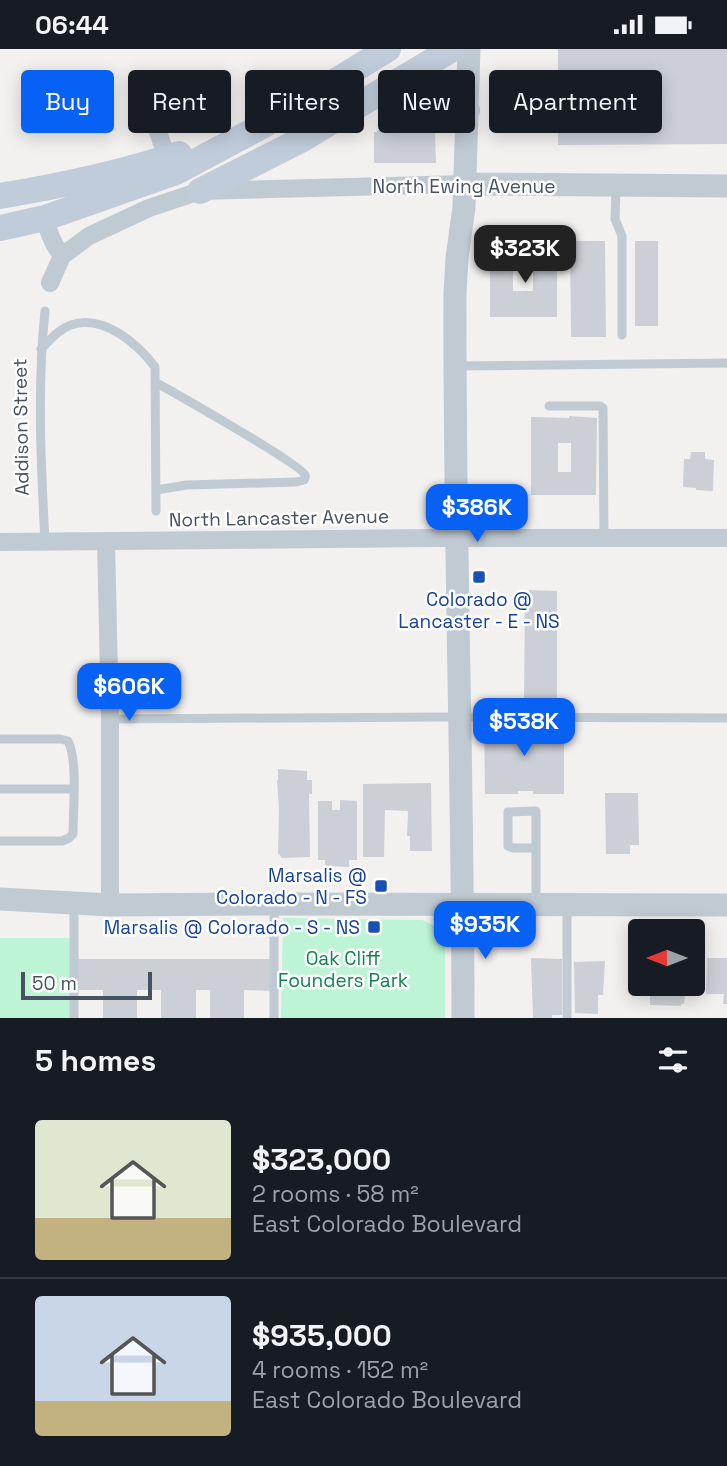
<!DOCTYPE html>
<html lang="en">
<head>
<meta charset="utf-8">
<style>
  :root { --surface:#171b24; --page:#20242c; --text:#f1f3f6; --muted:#9ea1a6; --line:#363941; --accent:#0861f5 }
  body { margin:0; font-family:"Space Grotesk",sans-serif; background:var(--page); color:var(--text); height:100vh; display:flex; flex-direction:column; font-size:26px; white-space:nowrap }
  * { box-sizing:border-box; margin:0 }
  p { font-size:23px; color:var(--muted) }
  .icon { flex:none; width:38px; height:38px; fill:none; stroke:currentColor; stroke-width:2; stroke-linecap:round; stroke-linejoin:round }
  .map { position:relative; height:969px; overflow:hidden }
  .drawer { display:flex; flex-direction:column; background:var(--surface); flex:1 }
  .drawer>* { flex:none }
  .hud { position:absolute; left:21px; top:21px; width:686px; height:63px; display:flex; gap:14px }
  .needle { width:46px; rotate:270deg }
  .tools { position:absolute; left:628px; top:870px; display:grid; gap:14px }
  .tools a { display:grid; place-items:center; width:77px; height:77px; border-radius:7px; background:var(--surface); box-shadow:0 4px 18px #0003; font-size:35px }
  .scale { position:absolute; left:21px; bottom:18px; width:131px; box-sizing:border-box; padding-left:7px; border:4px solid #465260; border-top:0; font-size:19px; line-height:24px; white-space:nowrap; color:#465260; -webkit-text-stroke:5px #fff; paint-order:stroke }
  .price { position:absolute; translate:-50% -60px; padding:0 16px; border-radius:14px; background:var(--accent); color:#fff; font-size:23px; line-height:46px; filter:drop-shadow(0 2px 4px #0008) }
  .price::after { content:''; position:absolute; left:50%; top:42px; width:21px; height:16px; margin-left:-10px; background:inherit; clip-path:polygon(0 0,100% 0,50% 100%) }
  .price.on { background:#222; color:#fff }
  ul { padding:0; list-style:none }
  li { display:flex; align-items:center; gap:21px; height:175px; padding:0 35px }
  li+li { border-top:2px solid var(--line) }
  li span { display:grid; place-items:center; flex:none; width:196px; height:140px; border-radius:7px; color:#555 }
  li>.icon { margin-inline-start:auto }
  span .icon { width:84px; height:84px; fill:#fffc; stroke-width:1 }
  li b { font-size:30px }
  h2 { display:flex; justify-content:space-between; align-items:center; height:84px; padding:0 35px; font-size:30px }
  .chip { padding:0 24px; border-radius:7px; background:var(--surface); box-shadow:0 4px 18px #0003; font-size:24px; line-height:63px }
  .chip.on { background:var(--accent); color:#fff }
  .status { display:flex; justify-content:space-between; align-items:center; height:49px; padding:0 35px; background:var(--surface); direction:ltr }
  .status svg { height:19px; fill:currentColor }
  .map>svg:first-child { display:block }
  .green { fill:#bcf4d5 }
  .building { fill:#cccfd6; fill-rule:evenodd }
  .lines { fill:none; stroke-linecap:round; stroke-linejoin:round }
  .service { stroke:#c0cad3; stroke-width:9 }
  .minor { stroke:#c0cad3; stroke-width:18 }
  .tertiary { stroke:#c0cad3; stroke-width:23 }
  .secondary { stroke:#c1ccdb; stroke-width:26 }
  .transit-dot { fill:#1a4fb4; stroke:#fff; stroke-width:2.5 }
  .labels { text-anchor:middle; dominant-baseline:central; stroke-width:5; stroke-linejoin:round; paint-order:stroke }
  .street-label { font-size:19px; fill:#465260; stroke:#fff }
  .transit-label { font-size:19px; fill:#164399; stroke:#fff; text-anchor:end }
  .park-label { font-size:19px; fill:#0f8350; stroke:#fff }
</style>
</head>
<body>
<div class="status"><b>06:44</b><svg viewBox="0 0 49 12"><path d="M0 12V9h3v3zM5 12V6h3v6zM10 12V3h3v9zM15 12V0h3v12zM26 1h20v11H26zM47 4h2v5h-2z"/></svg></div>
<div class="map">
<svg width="727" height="969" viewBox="0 0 727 969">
  <rect width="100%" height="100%" fill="#f3f0f0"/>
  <path class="green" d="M 283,869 L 422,871 L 437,878 L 445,891 L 445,969 L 281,969 Z
    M 0,889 L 70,889 L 71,969 L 0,969 Z"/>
  <path class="building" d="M 558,0 L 727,0 L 727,95 L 558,96 Z
    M 377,81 L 385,81 L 385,83 L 435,83 L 436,114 L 374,114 L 374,83 L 377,83 Z
    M 570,192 L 605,192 L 606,288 L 571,288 Z
    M 635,192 L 658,192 L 658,277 L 635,277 Z
    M 536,194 L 557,194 L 557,268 L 490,268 L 490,201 L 510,201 L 510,219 L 513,219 L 513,242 L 533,242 L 533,210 L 536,210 Z
    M 569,367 L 597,369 L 596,446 L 531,446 L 531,368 L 569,369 ZM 558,394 L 571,394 L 571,423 L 558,423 Z
    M 691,403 L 705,403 L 705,410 L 714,411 L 713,442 L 696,441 L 696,439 L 683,438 L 684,410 L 690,410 Z
    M 529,541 L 557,542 L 557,654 L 529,654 L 529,650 L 524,650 L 525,544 L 529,544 Z
    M 564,673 L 564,745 L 533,745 L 533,742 L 518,742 L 518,745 L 485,745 L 484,674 Z
    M 278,720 L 307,722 L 307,731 L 312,731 L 312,745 L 309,745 L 310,808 L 282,809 L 278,804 L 279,760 L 277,731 L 278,731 Z
    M 431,734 L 432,802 L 410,802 L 410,787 L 407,787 L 408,762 L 385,761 L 384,808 L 363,808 L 363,735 Z
    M 605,744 L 638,744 L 639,796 L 630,796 L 630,805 L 606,805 Z
    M 340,751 L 357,752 L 357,811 L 349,811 L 349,818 L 325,817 L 325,811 L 318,811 L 318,752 L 332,752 L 332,761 L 340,761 Z
    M 531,909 L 562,910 L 562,966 L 552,966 L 552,969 L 533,969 Z
    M 707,909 L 727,909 L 727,955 L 723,955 L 724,945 L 706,945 Z
    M 78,910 L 271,910 L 271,942 L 244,941 L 244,969 L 210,969 L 210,941 L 196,941 L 196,969 L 161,969 L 161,941 L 137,941 L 137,969 L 103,969 L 103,941 L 78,941 Z
    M 605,912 L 603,946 L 598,946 L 598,965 L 575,964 L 574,913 Z
    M 650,934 L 686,934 L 684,955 L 681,955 L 681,957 L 650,956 Z"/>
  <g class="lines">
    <path class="service" d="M 616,139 L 615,170 L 622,187 L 622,286
      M 41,300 C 50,291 59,280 71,276 C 103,265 137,294 155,318 L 156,462
      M 456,317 L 727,314
      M 155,333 C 173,343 302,416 305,426 C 306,428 305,429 304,431 L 296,433 L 187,436 L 156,441
      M 549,357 L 600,357 L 603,359 L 604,489
      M 45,493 C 41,416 37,338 45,262
      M 110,670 L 441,668 L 727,669
      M 0,690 L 60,690 L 68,692 C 78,711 73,762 73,785 L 69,789 L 62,792 L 0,792
      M 0,740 L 73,740
      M 536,799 L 513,799 L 508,797 L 508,763 L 536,762 L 536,853
      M 567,855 L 567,969
      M 274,857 L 274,969
      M 74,859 L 74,969"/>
    <path class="minor" d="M 156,77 L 164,100 L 172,116
      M 45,169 C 48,184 53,195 62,207
      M 50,234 L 62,207 L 89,187 L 149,159 L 200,142 L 465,135
      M 106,492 L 110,670 L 110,856
      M 0,493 L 433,489 L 727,489"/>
    <path class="tertiary" d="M 465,135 L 727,137
      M 0,850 L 110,856 L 274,855 L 727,856
      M 463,969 C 463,727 454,486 455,244 L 457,209 L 464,158 L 469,0"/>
    <path class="secondary" d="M 391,39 C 426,34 443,35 467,61
      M 200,142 L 299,92 L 452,0
      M 0,147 C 60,137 121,124 179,105
      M 0,179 L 45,169 L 176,123 L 264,76 L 388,0"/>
  </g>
  <g class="transit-dot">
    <rect x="472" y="521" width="14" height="14" rx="3.5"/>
    <rect x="374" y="830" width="14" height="14" rx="3.5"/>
    <rect x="367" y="871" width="14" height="14" rx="3.5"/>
  </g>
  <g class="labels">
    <g class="street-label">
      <text x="464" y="137">North Ewing Avenue</text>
      <text transform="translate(21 378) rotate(-91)">Addison Street</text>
      <text transform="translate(279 469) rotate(-1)">North Lancaster Avenue</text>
    </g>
    <g class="transit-label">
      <text x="479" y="550" text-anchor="middle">Colorado @<tspan x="479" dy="22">Lancaster - E - NS</tspan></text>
      <text x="367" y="826">Marsalis @<tspan x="367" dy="22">Colorado - N - FS</tspan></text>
      <text x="360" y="878">Marsalis @ Colorado - S - NS</text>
    </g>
    <g class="park-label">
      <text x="343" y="909">Oak Cliff<tspan x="343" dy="22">Founders Park</tspan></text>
    </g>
  </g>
</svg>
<div class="tools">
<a><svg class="needle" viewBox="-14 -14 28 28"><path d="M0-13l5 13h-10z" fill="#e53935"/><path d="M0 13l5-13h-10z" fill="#9ea1a6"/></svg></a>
</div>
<div class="scale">50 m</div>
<b class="price on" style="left:525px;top:236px">$323K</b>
<b class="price" style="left:477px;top:495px">$386K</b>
<b class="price" style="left:129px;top:674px">$606K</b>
<b class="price" style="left:524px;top:709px">$538K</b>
<b class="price" style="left:485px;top:912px">$935K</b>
<div class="hud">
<a class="chip on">Buy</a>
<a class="chip">Rent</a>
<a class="chip">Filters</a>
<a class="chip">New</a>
<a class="chip">Apartment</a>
</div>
</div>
<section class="drawer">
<h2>5 homes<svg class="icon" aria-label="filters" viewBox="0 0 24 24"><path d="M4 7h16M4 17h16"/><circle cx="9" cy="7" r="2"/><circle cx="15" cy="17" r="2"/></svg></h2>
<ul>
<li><span style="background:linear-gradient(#dfe7d0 70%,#c2b280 0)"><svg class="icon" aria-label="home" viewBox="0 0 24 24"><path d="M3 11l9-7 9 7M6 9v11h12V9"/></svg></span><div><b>$323,000</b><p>2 rooms · 58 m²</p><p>East Colorado Boulevard</p></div></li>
<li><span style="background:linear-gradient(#c9d6e8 75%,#c2b280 0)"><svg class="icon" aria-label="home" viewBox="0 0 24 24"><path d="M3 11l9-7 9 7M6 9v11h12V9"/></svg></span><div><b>$935,000</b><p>4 rooms · 152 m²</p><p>East Colorado Boulevard</p></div></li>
</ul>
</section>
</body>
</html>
